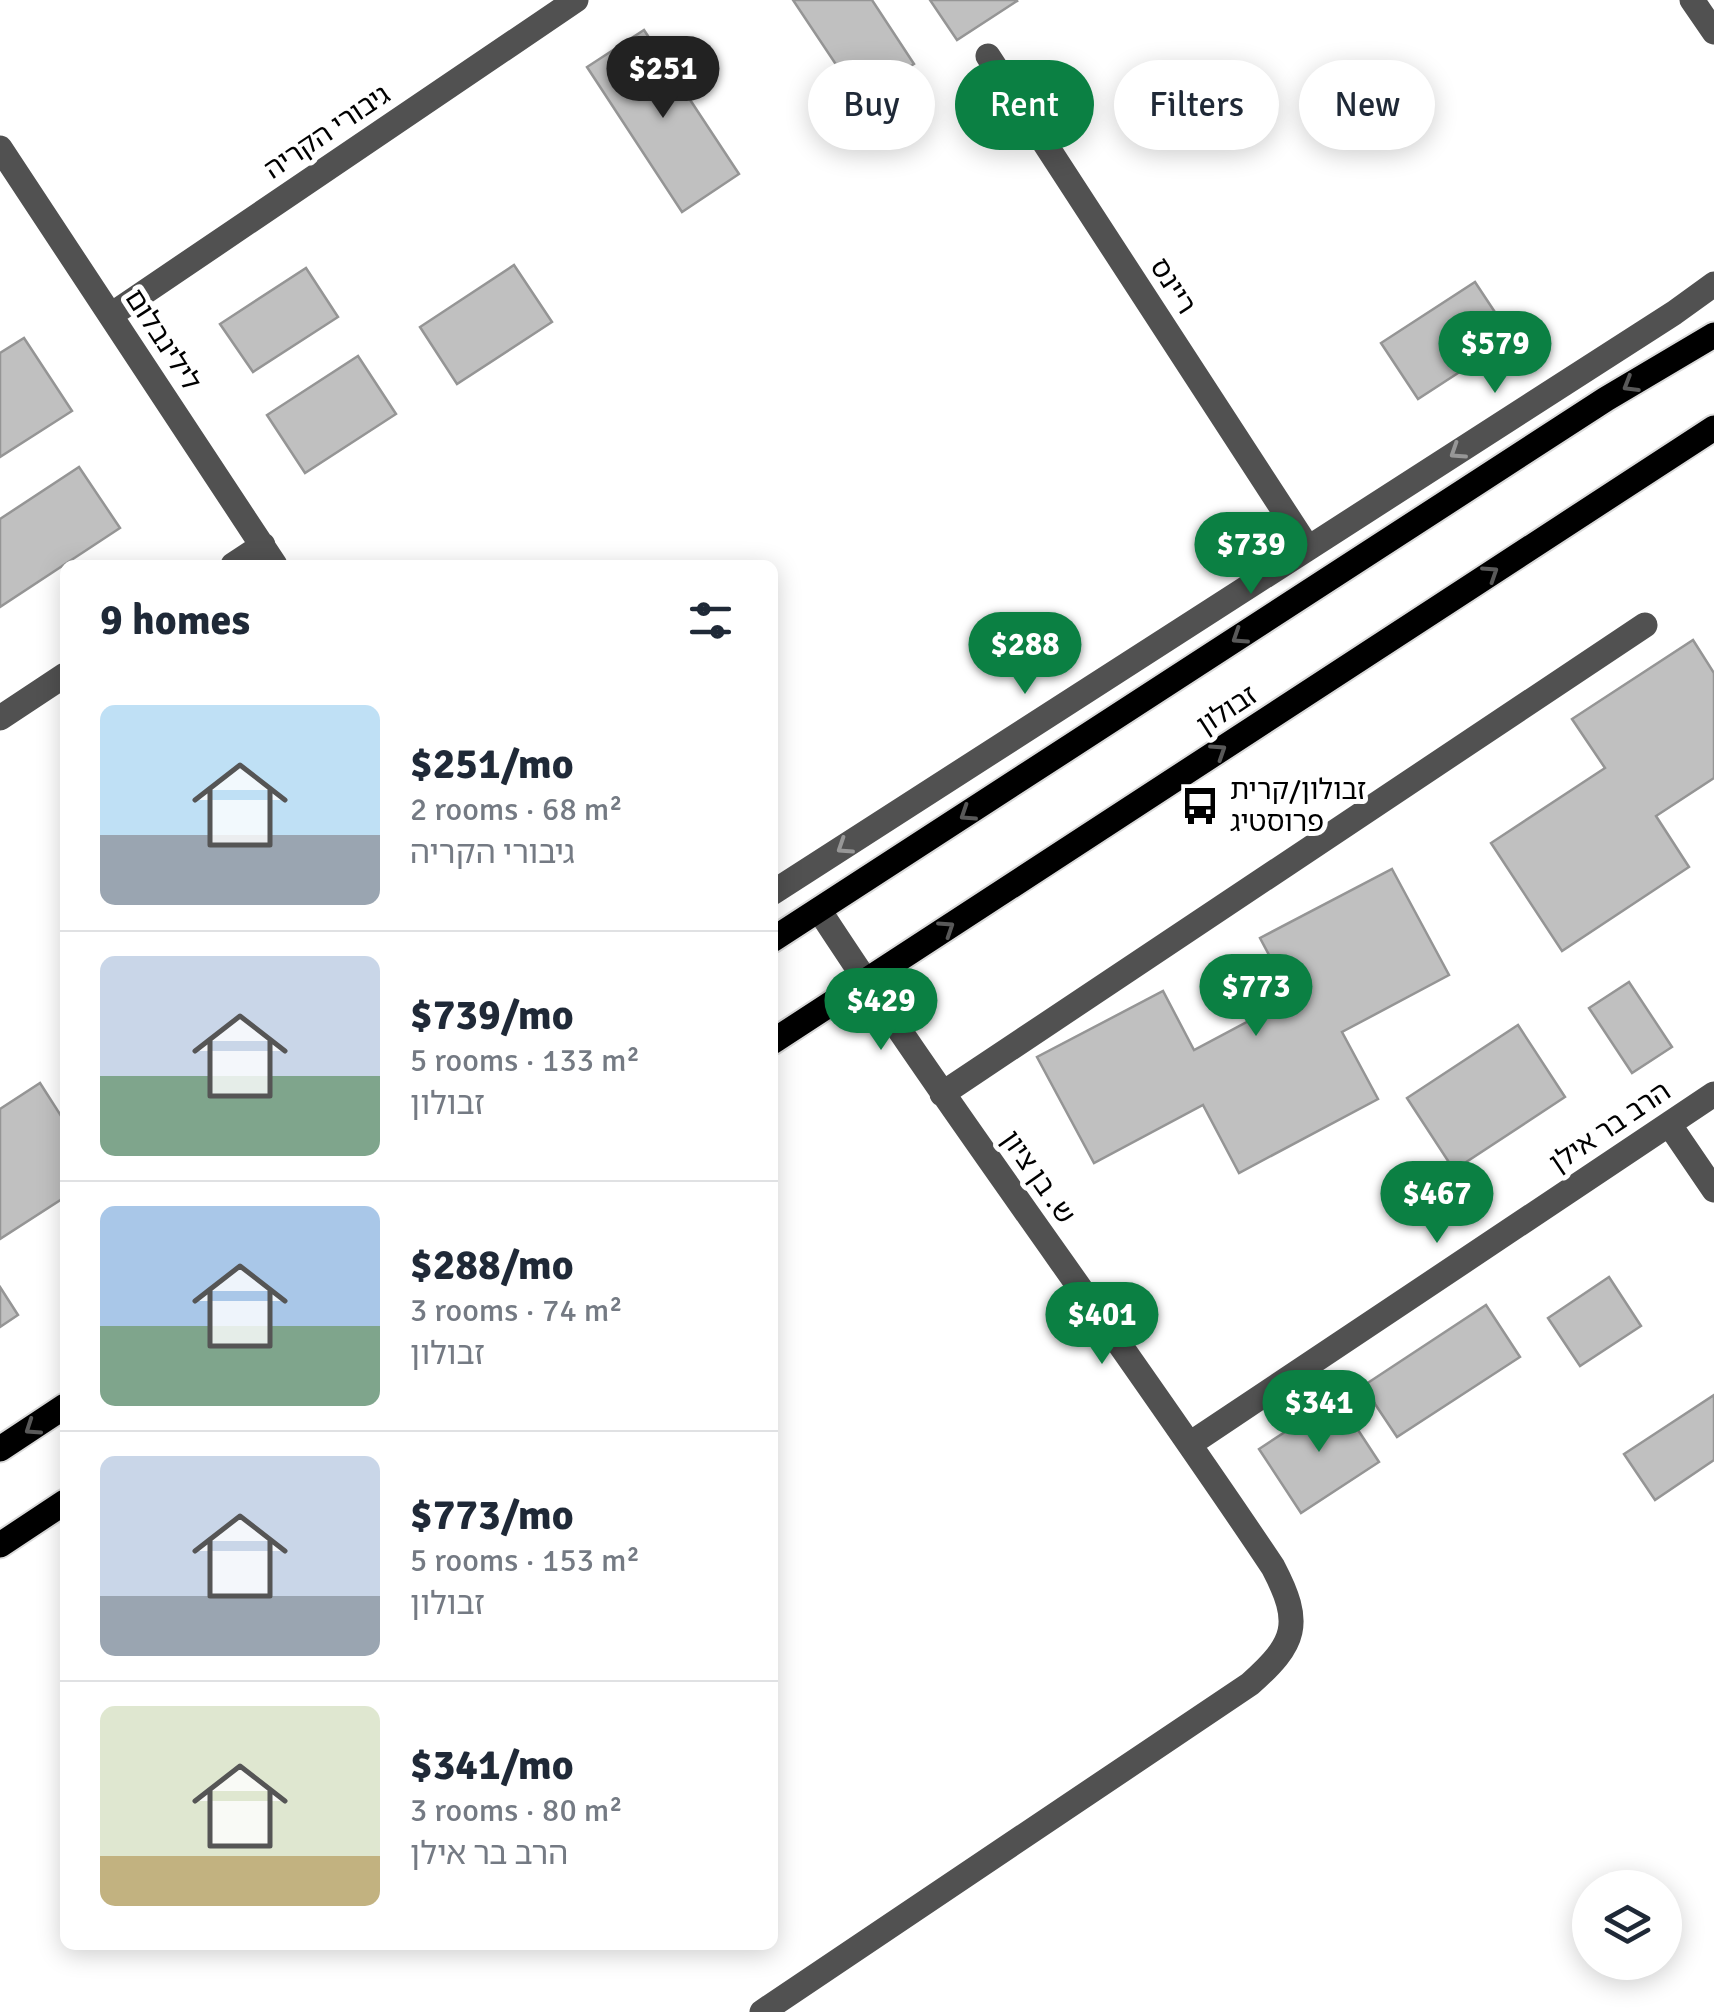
<!DOCTYPE html>
<html lang="en">
<head>
<meta charset="utf-8">
<style>
  :root { --surface:#fff; --page:#f6f6f7; --text:#1f2937; --muted:#747a83; --line:#e0e1e3; --accent:#0b8043 }
  body { margin:0; font-family:Signika,"Noto Sans Hebrew",sans-serif; background:var(--page); color:var(--text); height:100vh; display:flex; flex-direction:column; font-size:38px; white-space:nowrap }
  * { box-sizing:border-box; margin:0 }
  p { font-size:32px; color:var(--muted) }
  .icon { flex:none; width:55px; height:55px; fill:none; stroke:currentColor; stroke-width:2; stroke-linecap:round; stroke-linejoin:round }
  .map { position:relative; flex:1; overflow:hidden }
  .side { position:absolute; left:60px; top:560px; width:718px; height:1390px; display:flex; flex-direction:column; background:var(--surface); border-radius:15px; box-shadow:0 5px 25px #0003 }
  .side>* { flex:none }
  .hud { position:absolute; left:808px; top:60px; width:755px; height:90px; display:flex; gap:20px }
  .tools { position:absolute; left:1572px; top:1870px; display:grid; gap:20px }
  .tools a { display:grid; place-items:center; width:110px; height:110px; border-radius:50%; background:var(--surface); box-shadow:0 5px 25px #0003; font-size:50px }
  .price { position:absolute; translate:-50% -85px; padding:0 22px; border-radius:35px; background:var(--accent); color:#fff; font-size:32px; line-height:65px; filter:drop-shadow(0 2px 5px #0008) }
  .price::after { content:''; position:absolute; left:50%; top:60px; width:30px; height:22px; margin-left:-15px; background:inherit; clip-path:polygon(0 0,100% 0,50% 100%) }
  .price.current { background:#222; color:#fff }
  ul { padding:0; list-style:none }
  li { display:flex; align-items:center; gap:30px; height:250px; padding:0 40px }
  li+li { border-top:2px solid var(--line) }
  li span { display:grid; place-items:center; flex:none; width:280px; height:200px; border-radius:15px; color:#555 }
  li>.icon { margin-inline-start:auto }
  span .icon { width:120px; height:120px; fill:#fffc; stroke-width:1 }
  li b { font-size:42px }
  h2 { display:flex; justify-content:space-between; align-items:center; height:120px; padding:0 40px; font-size:42px }
  .pill { padding:0 35px; border-radius:45px; background:var(--surface); box-shadow:0 5px 25px #0003; font-size:35px; line-height:90px }
  .pill.current { background:var(--accent); color:#fff }
  .map>svg:first-child { display:block }
  .building { fill:#c0c0c0; stroke:#959595; stroke-width:2.5 }
  .lines { fill:none; stroke-linecap:round; stroke-linejoin:round }
  .major-casing { stroke:#dbdbdb; stroke-width:29 }
  .minor { stroke:#515151; stroke-width:25 }
  .major { stroke:#000; stroke-width:25 }
  .oneway { stroke:#595959 }
  .oneway2 { stroke:#979797 }
  .labels { text-anchor:middle; dominant-baseline:central; stroke-width:10; stroke-linejoin:round; paint-order:stroke }
  .street-label { font-size:28px; fill:#000; stroke:#fff }
  .poi-label { font-size:28px; fill:#000; stroke:#fff; text-anchor:start }
</style>
</head>
<body>
<div class="map">
<svg width="1714" height="2012" viewBox="0 0 1714 2012">
  <rect width="100%" height="100%" fill="#fff"/>
  <path class="building" d="M 793,0 L 872,0 L 914,64 L 859,99 Z
    M 930,0 L 1016,0 L 1017,1 L 957,40 Z
    M 644,30 L 739,174 L 682,212 L 587,67 Z
    M 514,265 L 552,322 L 457,384 L 420,327 Z
    M 306,268 L 338,317 L 253,372 L 220,324 Z
    M 1475,282 L 1512,338 L 1418,399 L 1381,343 Z
    M 24,338 L 72,411 L 0,457 L 0,353 Z
    M 358,356 L 396,414 L 305,473 L 267,415 Z
    M 79,467 L 120,528 L 0,607 L 0,519 Z
    M 1693,640 L 1714,673 L 1714,778 L 1656,816 L 1689,867 L 1562,951 L 1491,843 L 1605,768 L 1572,719 Z
    M 1392,869 L 1449,975 L 1342,1032 L 1378,1099 L 1239,1173 L 1203,1105 L 1094,1163 L 1037,1057 L 1163,991 L 1194,1050 L 1292,998 L 1260,938 Z
    M 1629,982 L 1672,1047 L 1632,1073 L 1589,1008 Z
    M 1518,1025 L 1565,1097 L 1454,1170 L 1407,1098 Z
    M 40,1083 L 65,1122 L 65,1197 L 0,1239 L 0,1109 Z
    M 1609,1277 L 1641,1326 L 1580,1366 L 1548,1318 Z
    M 0,1287 L 18,1315 L 0,1327 Z
    M 1486,1305 L 1520,1357 L 1397,1437 L 1363,1386 Z
    M 1714,1395 L 1714,1460 L 1655,1500 L 1624,1454 Z
    M 1337,1398 L 1379,1462 L 1301,1513 L 1259,1449 Z"/>
  <g class="lines">
    <g class="major-casing">
      <path id="major" d="M 772,940 L 1606,399 L 1714,335
        M 772,1042 L 1714,428
        M 0,1449 L 65,1406
        M 0,1545 L 65,1502"/>
    </g>
    <path class="minor" d="M 1692,0 L 1714,32
      M 988,56 L 1308,548
      M 0,148 L 275,565
      M 111,315 L 576,0
      M 233,565 L 263,545
      M 0,718 L 65,675
      M 772,893 L 1674,313 L 1714,284
      M 942,1094 L 1645,625
      M 1669,1124 L 1714,1190
      M 1190,1444 L 1714,1094
      M 762,2012 L 1250,1684 C 1296,1643 1303,1624 1273,1567 C 1125,1345 965,1133 819,910"/>
    <use href="#major" class="major"/>
  </g>
  <defs><path id="oneway-chevron" d="M-2-3.5L2.5 0L-2 3.5" fill="none" stroke-width="1.6" stroke-linecap="round" stroke-linejoin="round" transform="scale(2.5)"/></defs>
  <g class="oneway">
    <use href="#oneway-chevron" transform="translate(1630 385) rotate(149)"/>
    <use href="#oneway-chevron" transform="translate(1491 573) rotate(-33)"/>
    <use href="#oneway-chevron" transform="translate(1239 637) rotate(147)"/>
    <use href="#oneway-chevron" transform="translate(1219 751) rotate(-33)"/>
    <use href="#oneway-chevron" transform="translate(967 814) rotate(147)"/>
    <use href="#oneway-chevron" transform="translate(947 928) rotate(-33)"/>
    <use href="#oneway-chevron" transform="translate(32 1428) rotate(146)"/>
  </g>
  <g class="oneway2">
    <use href="#oneway-chevron" transform="translate(1457 452) rotate(147)"/>
    <use href="#oneway-chevron" transform="translate(844 847) rotate(147)"/>
  </g>
  <defs>
    <g id="bus-bare" transform="scale(3)"><path d="M-5-6H5V4H4V6H2V4H-2V6H-4V4H-5ZM-3.5-4V0h7V-4ZM-3.5 1.2v1.5H-2V1.2ZM2 1.2v1.5H3.5V1.2Z" fill="#000" stroke="#fff" stroke-width="2.5" paint-order="stroke"/></g>
  </defs>
  <g fill-rule="evenodd">
    <use href="#bus-bare" x="1200" y="806"/>
  </g>
  <g class="labels">
    <g class="street-label">
      <text transform="translate(327 132) rotate(-34)">גיבורי הקריה</text>
      <text transform="translate(1173 286) rotate(57)">ריינס</text>
      <text transform="translate(163 340) rotate(57)">לילינבלום</text>
      <text transform="translate(1227 710) rotate(-33)">זבולון</text>
      <text transform="translate(1610 1127) rotate(-34)">הרב בר אילן</text>
      <text transform="translate(1038 1177) rotate(55)">ש. בן ציון</text>
    </g>
    <g class="poi-label">
      <text x="1230" y="790">זבולון/קרית<tspan x="1230" dy="32">פרוסטיג</tspan></text>
    </g>
  </g>
</svg>
<div class="tools">
<a><svg class="icon" aria-label="layers" viewBox="0 0 24 24"><path d="M12 4l9 5-9 5-9-5zM3 14l9 5 9-5"/></svg></a>
</div>
<b class="price current" style="left:663px;top:121px">$251</b>
<b class="price" style="left:1495px;top:396px">$579</b>
<b class="price" style="left:1251px;top:597px">$739</b>
<b class="price" style="left:1025px;top:697px">$288</b>
<b class="price" style="left:1256px;top:1039px">$773</b>
<b class="price" style="left:881px;top:1053px">$429</b>
<b class="price" style="left:1437px;top:1246px">$467</b>
<b class="price" style="left:1102px;top:1367px">$401</b>
<b class="price" style="left:1319px;top:1455px">$341</b>
<div class="hud">
<a class="pill">Buy</a>
<a class="pill current">Rent</a>
<a class="pill">Filters</a>
<a class="pill">New</a>
</div>
<section class="side">
<h2>9 homes<svg class="icon" aria-label="filters" viewBox="0 0 24 24"><path d="M4 7h16M4 17h16"/><circle cx="9" cy="7" r="2"/><circle cx="15" cy="17" r="2"/></svg></h2>
<ul>
<li><span style="background:linear-gradient(#bfe0f5 65%,#9aa5b1 0)"><svg class="icon" aria-label="home" viewBox="0 0 24 24"><path d="M3 11l9-7 9 7M6 9v11h12V9"/></svg></span><div><b>$251/mo</b><p>2 rooms · 68 m²</p><p>גיבורי הקריה</p></div></li>
<li><span style="background:linear-gradient(#c9d6e8 60%,#7fa58c 0)"><svg class="icon" aria-label="home" viewBox="0 0 24 24"><path d="M3 11l9-7 9 7M6 9v11h12V9"/></svg></span><div><b>$739/mo</b><p>5 rooms · 133 m²</p><p>זבולון</p></div></li>
<li><span style="background:linear-gradient(#a9c7e8 60%,#7fa58c 0)"><svg class="icon" aria-label="home" viewBox="0 0 24 24"><path d="M3 11l9-7 9 7M6 9v11h12V9"/></svg></span><div><b>$288/mo</b><p>3 rooms · 74 m²</p><p>זבולון</p></div></li>
<li><span style="background:linear-gradient(#c9d6e8 70%,#9aa5b1 0)"><svg class="icon" aria-label="home" viewBox="0 0 24 24"><path d="M3 11l9-7 9 7M6 9v11h12V9"/></svg></span><div><b>$773/mo</b><p>5 rooms · 153 m²</p><p>זבולון</p></div></li>
<li><span style="background:linear-gradient(#dfe7d0 75%,#c2b280 0)"><svg class="icon" aria-label="home" viewBox="0 0 24 24"><path d="M3 11l9-7 9 7M6 9v11h12V9"/></svg></span><div><b>$341/mo</b><p>3 rooms · 80 m²</p><p>הרב בר אילן</p></div></li>
</ul>
</section>
</div>
</body>
</html>
